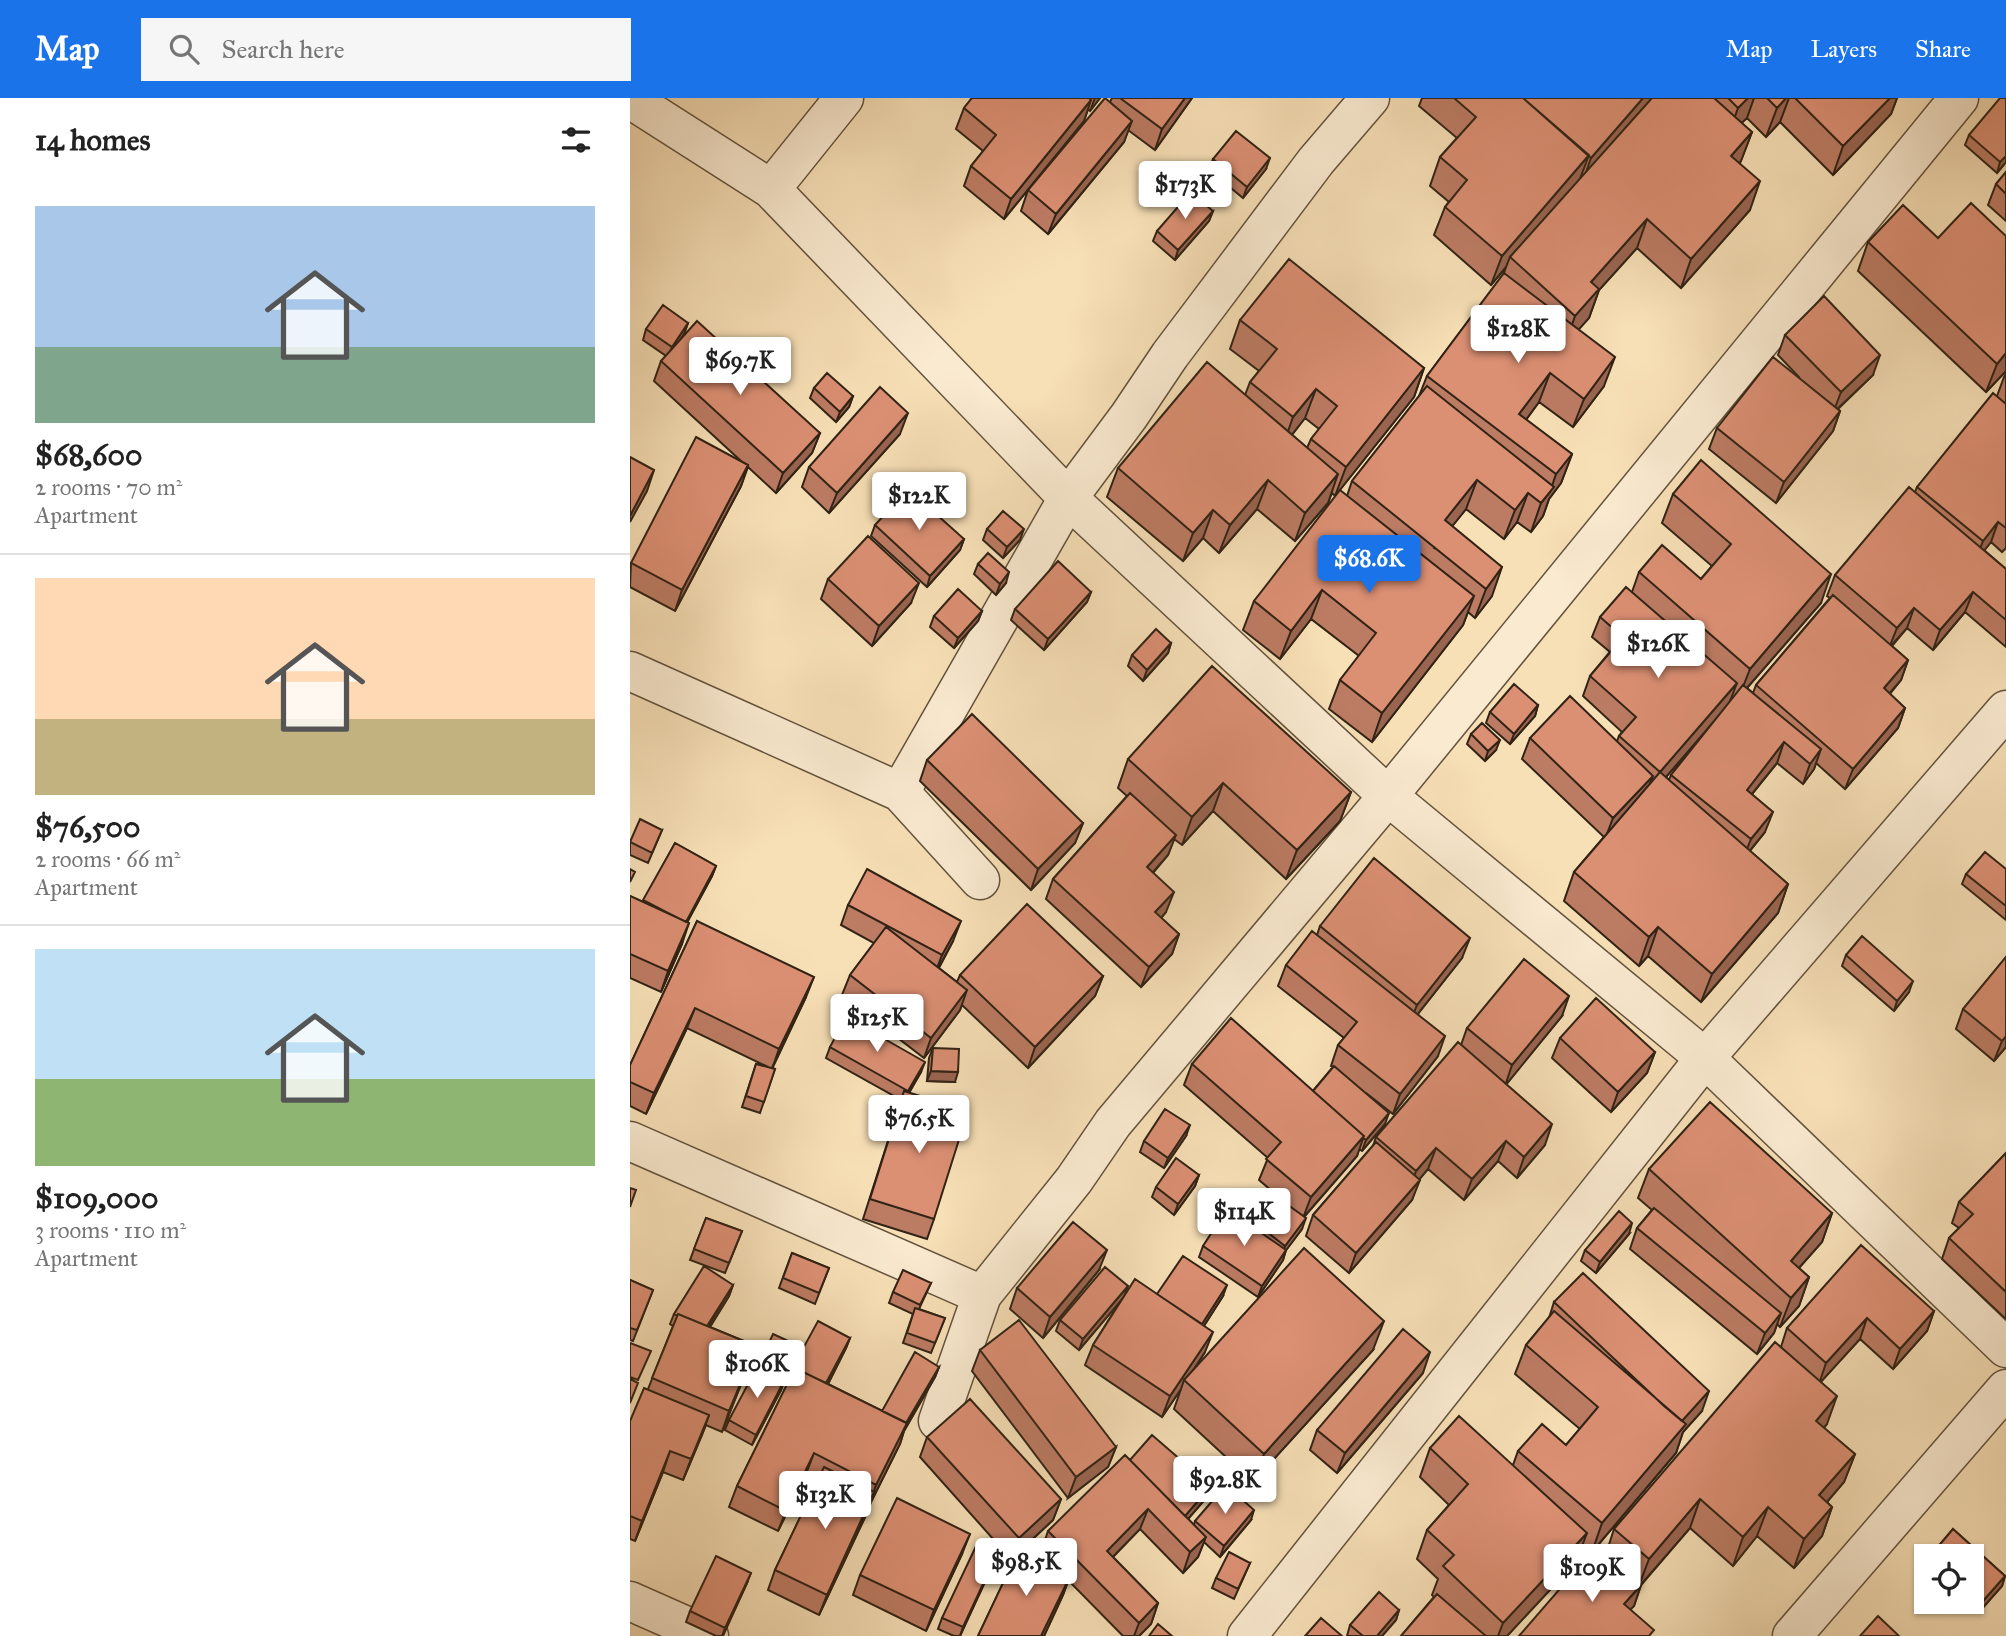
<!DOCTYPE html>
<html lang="en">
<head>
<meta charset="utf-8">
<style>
  :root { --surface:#fff; --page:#f6f6f6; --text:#222; --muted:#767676; --line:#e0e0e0; --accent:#1a73e8 }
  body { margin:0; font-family:"IM FELL Great Primer",serif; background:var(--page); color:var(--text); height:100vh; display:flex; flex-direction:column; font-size:26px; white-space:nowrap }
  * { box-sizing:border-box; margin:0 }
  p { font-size:23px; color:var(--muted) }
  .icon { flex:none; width:38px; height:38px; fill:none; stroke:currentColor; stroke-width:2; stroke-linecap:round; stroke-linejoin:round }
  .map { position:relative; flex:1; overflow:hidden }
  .side { display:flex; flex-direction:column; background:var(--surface); width:630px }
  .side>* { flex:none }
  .tools { position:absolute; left:1284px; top:1446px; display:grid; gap:14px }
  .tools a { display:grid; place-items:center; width:70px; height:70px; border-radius:0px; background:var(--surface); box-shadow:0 2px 5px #0004; font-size:35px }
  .price { position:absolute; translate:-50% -60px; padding:0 16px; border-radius:7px; background:#fff; color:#222; font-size:23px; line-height:46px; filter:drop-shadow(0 2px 4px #0008) }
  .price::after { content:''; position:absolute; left:50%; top:42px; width:21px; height:16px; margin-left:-10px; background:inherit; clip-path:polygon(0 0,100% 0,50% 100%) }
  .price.active { background:var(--accent); color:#fff }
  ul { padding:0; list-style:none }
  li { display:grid; align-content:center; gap:14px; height:371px; padding:0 35px }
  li+li { border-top:2px solid var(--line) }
  li span { display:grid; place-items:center; height:217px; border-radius:0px; color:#555 }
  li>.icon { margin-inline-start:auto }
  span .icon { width:126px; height:126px; fill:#fffc; stroke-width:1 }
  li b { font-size:30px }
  h2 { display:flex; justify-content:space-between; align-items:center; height:84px; padding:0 35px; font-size:30px }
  header { display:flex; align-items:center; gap:42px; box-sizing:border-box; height:98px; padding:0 35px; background:var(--accent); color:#fff }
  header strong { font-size:33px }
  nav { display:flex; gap:38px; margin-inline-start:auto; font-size:24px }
  .search { width:490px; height:63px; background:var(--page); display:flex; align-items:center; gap:18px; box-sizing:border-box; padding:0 24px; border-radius:0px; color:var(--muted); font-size:26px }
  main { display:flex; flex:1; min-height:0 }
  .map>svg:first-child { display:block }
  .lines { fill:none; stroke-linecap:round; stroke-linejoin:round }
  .minor-casing { stroke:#62523d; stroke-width:41 }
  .minor { stroke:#faead0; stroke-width:38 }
  .wall { fill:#bc7b63; stroke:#312315; stroke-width:2; fill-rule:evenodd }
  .shaded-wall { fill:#996450; stroke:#312315; stroke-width:2 }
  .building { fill:#db8f73; stroke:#312315; stroke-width:2 }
</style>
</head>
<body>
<header>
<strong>Map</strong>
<div class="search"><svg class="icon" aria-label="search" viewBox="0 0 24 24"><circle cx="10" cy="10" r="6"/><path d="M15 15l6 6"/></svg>Search here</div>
<nav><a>Map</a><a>Layers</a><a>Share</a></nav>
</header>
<main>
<section class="side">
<h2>14 homes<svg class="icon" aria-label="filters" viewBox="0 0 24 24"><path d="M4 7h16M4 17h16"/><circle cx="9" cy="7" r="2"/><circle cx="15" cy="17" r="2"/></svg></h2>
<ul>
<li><span style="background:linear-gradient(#a9c7e8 65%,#7fa58c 0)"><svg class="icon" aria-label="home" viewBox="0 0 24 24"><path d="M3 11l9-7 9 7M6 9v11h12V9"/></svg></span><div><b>$68,600</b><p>2 rooms · 70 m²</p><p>Apartment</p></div></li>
<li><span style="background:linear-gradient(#ffd9b3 65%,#c2b280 0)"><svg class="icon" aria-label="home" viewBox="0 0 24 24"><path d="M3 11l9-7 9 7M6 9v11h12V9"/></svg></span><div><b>$76,500</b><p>2 rooms · 66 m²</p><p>Apartment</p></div></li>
<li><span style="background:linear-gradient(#bfe0f5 60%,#8fb573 0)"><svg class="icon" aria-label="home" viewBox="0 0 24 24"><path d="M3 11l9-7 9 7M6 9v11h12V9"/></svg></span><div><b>$109,000</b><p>3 rooms · 110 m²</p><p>Apartment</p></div></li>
</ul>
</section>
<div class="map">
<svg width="1376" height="1538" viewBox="0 0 1376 1538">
  <rect width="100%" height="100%" fill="#f7dfb6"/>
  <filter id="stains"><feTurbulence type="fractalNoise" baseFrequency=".00286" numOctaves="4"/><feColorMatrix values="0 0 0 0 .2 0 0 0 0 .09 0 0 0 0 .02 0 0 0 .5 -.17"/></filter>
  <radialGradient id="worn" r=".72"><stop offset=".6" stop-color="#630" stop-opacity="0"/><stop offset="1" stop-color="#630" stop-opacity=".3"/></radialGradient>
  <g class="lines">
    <g class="minor-casing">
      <path id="minor" d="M 0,1 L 141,91 L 438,400 L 758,698 L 1075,960 L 1376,1250
        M 141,91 L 214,0
        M 0,573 L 270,694 L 350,782
        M 270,694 L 438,400 L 499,318 L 540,257 L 686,63 L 740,0
        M 0,1043 L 352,1197
        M 308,1323 L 352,1197 L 444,1082 L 483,1025 L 758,698 L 1329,0
        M 0,1503 L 79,1538
        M 617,1538 L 1075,960 L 1376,612
        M 1162,1538 L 1376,1291"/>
    </g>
    <use href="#minor" class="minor"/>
  </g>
  <path class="wall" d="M 342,0 L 470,0 L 460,13 L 458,11 L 454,23 L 374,121 L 334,88 L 341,68 L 353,53 L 326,31 L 334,10 Z
    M 482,0 L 562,0 L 525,52 L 498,32 L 494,44 L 418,136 L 391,113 L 398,92 L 480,4 Z
    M 792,0 L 1267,0 L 1261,16 L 1203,77 L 1150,24 L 1136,39 L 1117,20 L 1111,25 L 1122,34 L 1110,65 L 1120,112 L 1051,190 L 1007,150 L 969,192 L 959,220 L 948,231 L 974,288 L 943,329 L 909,304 L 896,322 L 942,356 L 931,385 L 919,401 L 913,418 L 901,434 L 887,424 L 874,441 L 836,411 L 822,428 L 862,498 L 845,520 L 838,514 L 833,527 L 742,644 L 699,611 L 710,582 L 729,558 L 681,521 L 650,561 L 613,532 L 624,503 L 717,398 L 722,383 L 789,298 L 797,278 L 874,175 L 876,169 L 861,187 L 804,137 L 815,109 L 819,104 L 800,88 L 810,59 L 827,40 L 789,8 Z
    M 1376,0 L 1376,64 L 1367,75 L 1335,47 L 1339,37 Z
    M 583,61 L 636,71 L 613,100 L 579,72 Z
    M 1376,74 L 1376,123 L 1358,107 L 1366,86 Z
    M 583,113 L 579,123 L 545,162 L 523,143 L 527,133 Z
    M 1308,140 L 1376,273 L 1356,294 L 1228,173 L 1238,144 Z
    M 610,222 L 794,270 L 784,299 L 705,398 L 702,395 L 698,405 L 665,443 L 627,411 L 589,455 L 573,440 L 553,463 L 477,399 L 488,370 L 615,297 L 620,284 L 629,273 L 600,251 ZM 675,320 L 689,331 L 681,341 L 677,350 L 662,337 Z
    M 58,225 L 54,236 L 48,244 L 190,335 L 182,355 L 146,395 L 118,369 L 111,388 L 45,513 L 0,489 L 1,465 L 111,363 L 24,283 L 31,263 L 36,258 L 13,242 L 16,231 Z
    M 1155,237 L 1243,277 L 1208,311 L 1210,313 L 1203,333 L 1146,405 L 1079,351 L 1087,330 L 1169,279 L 1148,257 Z
    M 1376,276 L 1376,450 L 1372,454 L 1361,444 L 1354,452 L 1376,471 L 1376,549 L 1335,514 L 1303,552 L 1277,530 L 1262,548 L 1278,562 L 1271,582 L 1260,596 L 1275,610 L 1268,630 L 1215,691 L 1186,665 L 1184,671 L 1173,686 L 1147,665 L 1122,696 L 1135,734 L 1120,753 L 1158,786 L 1148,815 L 1071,904 L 1018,858 L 1009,868 L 934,803 L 944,774 L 974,739 L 892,661 L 900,640 L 987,643 L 989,638 L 992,634 L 953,598 L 960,578 L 980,554 L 962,539 L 970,519 L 1002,494 L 1009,474 L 1071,481 L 1082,468 L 1032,425 L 1043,396 L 1191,505 L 1117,590 L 1123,595 L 1126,587 L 1200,500 L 1197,498 L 1205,477 L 1285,394 L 1287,389 L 1367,298 L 1374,279 ZM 1077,632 L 1041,677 L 1039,682 L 1036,679 Z
    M 184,290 L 223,298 L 219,309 L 206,324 L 180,300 Z
    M 270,336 L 199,415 L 172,389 L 179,369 Z
    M 245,427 L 334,441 L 330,452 L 297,489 L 241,438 Z
    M 357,431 L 390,442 L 373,460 L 353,442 Z
    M 348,466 L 376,485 L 366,497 L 344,476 Z
    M 198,481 L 281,505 L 242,548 L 191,501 Z
    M 461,494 L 457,504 L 414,552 L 381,522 L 385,511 Z
    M 352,513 L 348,523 L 324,550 L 300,529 L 304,518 Z
    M 541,545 L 538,555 L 513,583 L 498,568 L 502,557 Z
    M 908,607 L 905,618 L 880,646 L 856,625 L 860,614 Z
    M 841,636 L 866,652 L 855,663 L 837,646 Z
    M 498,661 L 721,694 L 710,723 L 656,781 L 583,713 L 552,747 L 544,741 L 538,757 L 523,775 L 536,814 L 531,820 L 549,836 L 542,856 L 511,889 L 416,801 L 423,781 L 497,698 L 488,690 Z
    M 297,662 L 453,725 L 445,745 L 401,792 L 290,683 Z
    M 32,732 L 18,765 L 0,757 L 0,743 Z
    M 45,745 L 86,768 L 82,778 L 57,824 L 52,846 L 31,894 L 0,880 L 0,798 L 13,804 Z
    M 1376,771 L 1376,822 L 1332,786 L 1336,776 Z
    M 218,807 L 323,843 L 309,870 L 327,884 L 330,877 L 473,878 L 465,898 L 398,970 L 332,907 L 330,912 L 294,960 L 212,897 L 220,877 L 244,845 L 211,827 Z
    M 67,823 L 176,899 L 142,970 L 145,971 L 130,1015 L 112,1009 L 126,966 L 138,969 L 57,930 L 16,1016 L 0,1008 L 0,967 Z
    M 690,828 L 832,860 L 788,916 L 808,958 L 763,1016 L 736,995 L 755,1026 L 732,1053 L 729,1051 L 727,1058 L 674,1119 L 672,1131 L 656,1152 L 653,1162 L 628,1199 L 569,1159 L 573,1148 L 622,1128 L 624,1124 L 664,1112 L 629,1082 L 638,1060 L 554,987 L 562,966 L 683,993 L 703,969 L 701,968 L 708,947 L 714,940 L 648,888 L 656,867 L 687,837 Z
    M 1216,857 L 1279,894 L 1264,913 L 1212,868 Z
    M 1376,859 L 1376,949 L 1364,963 L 1326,931 L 1333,911 Z
    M 932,918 L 876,986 L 915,1047 L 887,1080 L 868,1063 L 834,1102 L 798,1071 L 789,1081 L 782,1102 L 719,1175 L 676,1138 L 683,1117 L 743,1048 L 746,1039 L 831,947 L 837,930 Z
    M 930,940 L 1025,954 L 1017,975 L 981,1014 L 922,960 Z
    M 200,949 L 291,974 L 279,994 L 304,1121 L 297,1141 L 233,1121 L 271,1002 L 196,960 Z
    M 303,950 L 325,984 L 297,983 L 299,960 Z
    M 556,1038 L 534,1070 L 510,1054 L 514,1043 Z
    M 1376,1055 L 1376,1221 L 1312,1161 L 1319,1140 L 1329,1130 L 1322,1125 L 1329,1104 Z
    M 1019,1071 L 1202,1115 L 1192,1144 L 1169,1170 L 1179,1179 L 1169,1208 L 1150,1229 L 1147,1226 L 1144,1235 L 1127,1256 L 1000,1151 L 1007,1130 L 1022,1112 L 1008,1100 Z
    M 569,1077 L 565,1088 L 544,1117 L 522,1099 L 526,1089 Z
    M 76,1120 L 112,1133 L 95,1175 L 60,1162 Z
    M 999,1136 L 966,1175 L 951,1163 L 955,1152 Z
    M 162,1155 L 199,1170 L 185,1206 L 149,1190 Z
    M 469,1172 L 413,1240 L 380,1211 L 387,1190 Z
    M 0,1182 L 23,1192 L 3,1243 L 0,1242 Z
    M 301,1185 L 289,1211 L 315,1220 L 301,1255 L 273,1245 L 283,1216 L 259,1205 L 263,1194 Z
    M 103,1187 L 99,1198 L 80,1229 L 126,1248 L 118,1269 L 92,1334 L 76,1327 L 53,1382 L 33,1374 L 5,1443 L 0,1441 L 0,1323 L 18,1291 L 43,1228 L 40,1226 L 44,1216 Z
    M 495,1196 L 593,1198 L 574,1228 L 575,1254 L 564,1271 L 743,1252 L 623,1384 L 544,1311 L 551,1291 L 532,1319 L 455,1267 L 463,1247 L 491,1202 L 449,1252 L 426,1233 L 430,1222 Z
    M 924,1204 L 1072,1313 L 1053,1334 L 1046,1355 L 962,1454 L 952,1446 L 946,1464 L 877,1538 L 771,1538 L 804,1499 L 802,1497 L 808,1481 L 787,1461 L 797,1432 L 819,1407 L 790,1379 L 800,1350 L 883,1367 L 888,1353 L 936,1347 L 950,1331 L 885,1276 L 896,1247 L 919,1220 Z
    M 1304,1213 L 1297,1233 L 1263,1271 L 1230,1241 L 1191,1283 L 1197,1326 L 1194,1330 L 1225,1356 L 1214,1384 L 1197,1404 L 1202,1409 L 1192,1438 L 1164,1470 L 1127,1438 L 1103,1468 L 1060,1430 L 1011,1487 L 1004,1508 L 1000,1511 L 889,1538 L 976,1456 L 984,1431 L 1151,1249 L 1157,1230 Z
    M 220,1240 L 216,1250 L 198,1286 L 252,1313 L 309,1269 L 305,1279 L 274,1333 L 270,1346 L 241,1404 L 237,1415 L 189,1517 L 138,1492 L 145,1472 L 188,1382 L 176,1376 L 148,1433 L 99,1409 L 107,1388 L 160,1281 L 159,1280 L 163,1269 Z
    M 167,1247 L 153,1280 L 155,1281 L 151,1292 L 122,1347 L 95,1332 L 99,1322 L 129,1268 L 133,1258 Z
    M 350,1252 L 486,1349 L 478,1369 L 438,1400 L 342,1273 Z
    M 793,1275 L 707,1375 L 680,1352 L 687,1332 Z
    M 297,1339 L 431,1401 L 423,1422 L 391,1452 L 426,1469 L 411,1454 L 418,1433 L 500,1362 L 577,1399 L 558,1421 L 564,1427 L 565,1423 L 621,1422 L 590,1459 L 574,1444 L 568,1459 L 553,1475 L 510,1431 L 483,1459 L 528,1505 L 521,1526 L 509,1538 L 493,1538 L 438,1482 L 433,1497 L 414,1538 L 348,1538 L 387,1456 L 381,1461 L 290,1359 Z
    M 1323,1431 L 1375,1478 L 1372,1488 L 1349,1514 L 1337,1503 L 1342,1503 L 1342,1458 L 1300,1458 Z
    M 332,1456 L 296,1533 L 223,1497 L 230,1477 Z
    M 367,1456 L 330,1538 L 324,1538 L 308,1531 L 312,1520 Z
    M 620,1465 L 604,1501 L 582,1490 L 586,1480 Z
    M 117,1485 L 93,1538 L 86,1538 L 56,1524 L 60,1513 Z
    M 769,1512 L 766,1522 L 752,1538 L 717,1538 L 720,1527 Z"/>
  <path class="shaded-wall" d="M 465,0 L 470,0 L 460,13 Z
    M 555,0 L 562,0 L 525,52 L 532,31 Z
    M 1013,0 L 1024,0 L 954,80 L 961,60 Z
    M 1118,0 L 1124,0 L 1117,20 L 1098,38 L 1108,10 Z
    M 1156,0 L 1159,0 L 1150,24 L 1136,39 L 1147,10 Z
    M 1260,0 L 1267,0 L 1261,16 L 1203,77 L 1213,48 Z
    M 461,2 L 454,23 L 374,121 L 381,101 Z
    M 502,23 L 494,44 L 418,136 L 426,116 Z
    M 1122,34 L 1111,63 L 1091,87 L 1101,58 Z
    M 959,57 L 948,86 L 880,159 L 876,169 L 861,187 L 872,158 Z
    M 1376,58 L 1376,64 L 1367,75 L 1370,64 Z
    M 640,60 L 636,71 L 613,100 L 617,89 Z
    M 1130,83 L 1120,112 L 1051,190 L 1061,161 Z
    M 583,113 L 579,123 L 545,162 L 548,152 Z
    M 1017,121 L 1007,150 L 969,192 L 959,220 L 935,247 L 945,218 L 961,184 Z
    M 58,225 L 54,236 L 38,259 L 42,249 Z
    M 1376,255 L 1376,273 L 1356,294 L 1367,266 Z
    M 1250,257 L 1243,277 L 1203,315 L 1211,294 Z
    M 985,259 L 974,288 L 943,329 L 954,301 Z
    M 794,270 L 784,299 L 705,398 L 716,369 Z
    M 920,275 L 909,304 L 881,342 L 889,316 Z
    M 686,291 L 675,320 L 653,348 L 663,319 Z
    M 223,298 L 219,309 L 206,324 L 210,314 Z
    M 1210,313 L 1203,333 L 1146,405 L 1154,384 Z
    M 278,315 L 270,336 L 199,415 L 207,395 Z
    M 190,335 L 182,355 L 146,395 L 153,375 Z
    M 942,356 L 931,385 L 919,401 L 913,418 L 901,434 L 911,405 L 920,394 L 926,376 Z
    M 118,367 L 111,388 L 45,513 L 52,492 Z
    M 24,372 L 17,393 L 0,424 L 0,418 Z
    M 708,376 L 698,405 L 665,443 L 675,415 Z
    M 638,382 L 627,411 L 589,455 L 600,427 Z
    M 847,382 L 836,411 L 804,451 L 815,422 Z
    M 898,395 L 887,424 L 874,441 L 885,412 Z
    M 583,412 L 573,440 L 553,463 L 563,435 Z
    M 1368,424 L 1361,444 L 1345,464 L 1353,443 Z
    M 394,431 L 390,442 L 373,460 L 377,449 Z
    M 334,441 L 330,452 L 297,489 L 300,478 Z
    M 872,469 L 862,498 L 845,520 L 856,491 Z
    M 379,474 L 376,485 L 366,497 L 370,486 Z
    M 1201,476 L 1191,505 L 1109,599 L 1120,571 Z
    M 289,485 L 281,505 L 242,548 L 249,528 Z
    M 692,492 L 681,521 L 650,561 L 661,533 Z
    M 461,494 L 457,504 L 414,552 L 418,541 Z
    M 1343,494 L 1335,514 L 1303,552 L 1310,532 Z
    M 844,498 L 833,527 L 742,644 L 752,615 Z
    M 1284,510 L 1277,530 L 1259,550 L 1267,530 Z
    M 352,513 L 348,523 L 324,550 L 328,540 Z
    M 541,545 L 538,555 L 513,583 L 517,572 Z
    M 1278,562 L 1271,582 L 1246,611 L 1254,590 Z
    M 1107,585 L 1099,606 L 1023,694 L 1030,674 Z
    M 908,607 L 905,618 L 880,646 L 884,636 Z
    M 1275,610 L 1268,630 L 1215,691 L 1223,671 Z
    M 870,642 L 866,652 L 855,663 L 858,653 Z
    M 1154,644 L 1147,665 L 1109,712 L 1117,692 Z
    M 1191,651 L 1184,671 L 1173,686 L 1180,666 Z
    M 1023,678 L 1015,698 L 975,741 L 983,720 Z
    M 593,685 L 583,713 L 552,747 L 562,719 Z
    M 721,694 L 710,723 L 656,781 L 667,752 Z
    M 1143,714 L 1135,734 L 1113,761 L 1121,741 Z
    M 453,725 L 445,745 L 401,792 L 408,771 Z
    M 546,737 L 538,757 L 509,790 L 517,769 Z
    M 86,768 L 82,778 L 51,836 L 55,825 Z
    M 1158,786 L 1148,815 L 1071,904 L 1082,876 Z
    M 544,794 L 536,814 L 518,835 L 525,814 Z
    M 331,823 L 323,843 L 304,878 L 312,857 Z
    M 59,825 L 52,846 L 31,894 L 38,873 Z
    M 1028,829 L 1018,858 L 1009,868 L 1019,839 Z
    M 549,836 L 542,856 L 511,889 L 519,869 Z
    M 840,840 L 832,860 L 779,927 L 787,907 Z
    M 473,878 L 465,898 L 398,970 L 405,949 Z
    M 184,879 L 176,899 L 142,971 L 149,951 Z
    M 1283,883 L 1279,894 L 1264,913 L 1267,903 Z
    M 337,892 L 330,912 L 294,960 L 301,940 Z
    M 939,898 L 932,918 L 875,988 L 882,967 Z
    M 65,910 L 57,930 L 16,1016 L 24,995 Z
    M 815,938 L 808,958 L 763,1016 L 770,996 Z
    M 1376,938 L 1376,949 L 1364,963 L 1372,943 Z
    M 1025,954 L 1017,975 L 981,1014 L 988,994 Z
    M 295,964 L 291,974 L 274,1004 L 278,993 Z
    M 301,973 L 328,974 L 325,984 L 297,983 Z
    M 759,1015 L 755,1026 L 732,1053 L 736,1042 Z
    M 922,1026 L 915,1047 L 887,1080 L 894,1059 Z
    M 560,1027 L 556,1038 L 534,1070 L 538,1060 Z
    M 734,1038 L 727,1058 L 673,1120 L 681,1099 Z
    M 876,1043 L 868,1063 L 834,1102 L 842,1081 Z
    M 806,1050 L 798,1071 L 779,1094 L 786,1073 Z
    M 569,1077 L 565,1088 L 544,1117 L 548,1106 Z
    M 790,1082 L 782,1102 L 719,1175 L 726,1155 Z
    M 1202,1115 L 1192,1144 L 1150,1191 L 1161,1163 Z
    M 676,1120 L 672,1131 L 651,1159 L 655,1148 Z
    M 1002,1125 L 999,1136 L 966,1175 L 970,1164 Z
    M 477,1152 L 469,1172 L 413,1240 L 420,1219 Z
    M 656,1152 L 653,1162 L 628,1199 L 632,1188 Z
    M 1179,1179 L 1169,1208 L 1150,1229 L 1161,1200 Z
    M 103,1187 L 99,1198 L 70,1245 L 74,1235 Z
    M 597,1187 L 593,1198 L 566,1240 L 570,1229 Z
    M 498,1188 L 494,1199 L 449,1252 L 453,1241 Z
    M 1304,1213 L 1297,1233 L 1263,1271 L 1270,1251 Z
    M 1151,1215 L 1144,1235 L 1127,1256 L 1135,1235 Z
    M 1237,1220 L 1230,1241 L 1189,1286 L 1196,1265 Z
    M 754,1223 L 743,1252 L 623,1384 L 634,1356 Z
    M 583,1234 L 575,1254 L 556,1283 L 554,1282 L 551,1291 L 532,1319 L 540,1298 Z
    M 220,1240 L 216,1250 L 192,1298 L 195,1287 Z
    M 126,1248 L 118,1269 L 92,1334 L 99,1313 Z
    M 800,1254 L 793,1275 L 707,1375 L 715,1355 Z
    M 309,1269 L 305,1279 L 274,1333 L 270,1346 L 241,1404 L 237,1415 L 189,1517 L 197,1497 L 242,1399 L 246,1387 L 275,1328 Z
    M 155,1281 L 151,1292 L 122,1347 L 126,1337 Z
    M 1079,1293 L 1072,1313 L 1053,1334 L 1046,1355 L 962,1454 L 972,1425 L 1051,1323 Z
    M 1207,1298 L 1197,1326 L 1175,1352 L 1186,1323 Z
    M 79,1317 L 72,1337 L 53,1382 L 61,1361 Z
    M 486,1349 L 478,1369 L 438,1400 L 446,1379 Z
    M 40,1353 L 33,1374 L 5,1443 L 12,1423 Z
    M 184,1355 L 176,1376 L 148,1433 L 156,1413 Z
    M 1225,1356 L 1214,1384 L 1178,1426 L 1189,1397 Z
    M 581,1388 L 577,1399 L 551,1429 L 555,1418 Z
    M 431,1401 L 423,1422 L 381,1461 L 389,1440 Z
    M 1070,1401 L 1060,1430 L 1008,1490 L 1019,1461 Z
    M 1138,1409 L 1127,1438 L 1103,1468 L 1113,1439 Z
    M 1202,1409 L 1192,1438 L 1164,1470 L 1174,1441 Z
    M 518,1411 L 510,1431 L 469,1473 L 477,1453 Z
    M 624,1412 L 621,1422 L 590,1459 L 594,1448 Z
    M 957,1435 L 946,1464 L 877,1538 L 868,1538 L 873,1525 Z
    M 340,1436 L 332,1456 L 296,1533 L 304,1512 Z
    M 576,1439 L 568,1459 L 553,1475 L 560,1454 Z
    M 367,1456 L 363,1467 L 330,1538 L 333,1529 Z
    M 121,1475 L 117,1485 L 92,1538 L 95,1530 Z
    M 441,1476 L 433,1497 L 414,1538 L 411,1538 Z
    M 1375,1478 L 1372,1488 L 1349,1514 L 1353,1503 Z
    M 1011,1487 L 1004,1508 L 986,1526 L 994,1506 Z
    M 528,1505 L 521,1526 L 509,1538 L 504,1538 L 509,1525 Z
    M 769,1512 L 766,1522 L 752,1538 L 747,1538 Z"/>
  <path class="building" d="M 342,0 L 459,0 L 461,2 L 381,101 L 341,68 L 366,37 L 334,10 Z
    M 475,0 L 502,23 L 426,116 L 398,92 Z
    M 490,0 L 555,0 L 532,31 Z
    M 824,0 L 893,0 L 959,57 L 872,158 L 815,109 L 837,82 L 810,59 L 846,19 Z
    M 893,0 L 1013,0 L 961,60 Z
    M 1022,0 L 1084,0 L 1122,34 L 1101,58 L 1130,83 L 1061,161 L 1017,121 L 961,184 L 969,191 L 945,218 L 880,159 Z
    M 1098,0 L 1118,0 L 1108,10 Z
    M 1137,0 L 1156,0 L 1147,10 Z
    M 1165,0 L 1260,0 L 1213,48 Z
    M 1370,0 L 1376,0 L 1376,58 L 1370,64 L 1339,37 Z
    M 606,33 L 640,60 L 617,89 L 583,61 Z
    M 1376,74 L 1376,96 L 1366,86 Z
    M 561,94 L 583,113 L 548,152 L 527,133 Z
    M 1341,105 L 1376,138 L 1376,255 L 1367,266 L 1238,144 L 1273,107 L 1308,140 Z
    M 659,161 L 794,270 L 716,369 L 681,341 L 707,308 L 686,291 L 663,319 L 620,284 L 647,251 L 610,222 Z
    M 874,175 L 985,259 L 954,301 L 920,275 L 889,316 L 942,356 L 926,376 L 797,278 Z
    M 1194,198 L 1250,257 L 1211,294 L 1155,237 Z
    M 33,207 L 58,225 L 42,249 L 16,231 Z
    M 67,223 L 190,335 L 153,375 L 31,263 Z
    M 1143,259 L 1210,313 L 1154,384 L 1087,330 Z
    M 577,264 L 708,376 L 675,415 L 638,382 L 600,427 L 583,412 L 563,435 L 488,370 Z
    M 197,275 L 223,298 L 210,314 L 184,290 Z
    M 797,288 L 924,389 L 911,405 L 898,395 L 885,412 L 847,382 L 815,422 L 872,469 L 856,491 L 722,383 Z
    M 250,289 L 278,315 L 207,395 L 179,369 Z
    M 1363,295 L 1376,306 L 1376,430 L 1368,424 L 1353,443 L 1287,389 Z
    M 66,339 L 118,367 L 52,492 L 1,465 Z
    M 0,359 L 24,372 L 0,418 Z
    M 1071,362 L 1201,476 L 1120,571 L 1009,474 L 1032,447 L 1071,481 L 1101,446 L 1043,396 Z
    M 1279,389 L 1376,471 L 1376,522 L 1343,494 L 1310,532 L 1284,510 L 1267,530 L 1205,477 Z
    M 278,391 L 334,441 L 300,478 L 245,427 Z
    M 710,392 L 844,498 L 752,615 L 710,582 L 746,535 L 692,492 L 661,533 L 624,503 Z
    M 373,413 L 394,431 L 377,449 L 357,431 Z
    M 238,438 L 289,485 L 249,528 L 198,481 Z
    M 358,455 L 379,474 L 370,486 L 348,466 Z
    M 428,463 L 461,494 L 418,541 L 385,511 Z
    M 996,489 L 1107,585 L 1030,674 L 989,638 L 1006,619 L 960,578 L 993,539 L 970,519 Z
    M 328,491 L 352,513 L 328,540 L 304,518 Z
    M 1203,497 L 1278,562 L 1254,590 L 1275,610 L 1223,671 L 1126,587 Z
    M 526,531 L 541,545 L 517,572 L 502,557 Z
    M 582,568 L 721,694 L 667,752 L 593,685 L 562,719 L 498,661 Z
    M 884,586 L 908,607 L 884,636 L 860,614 Z
    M 1113,587 L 1191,651 L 1180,666 L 1154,644 L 1117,692 L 1143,714 L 1121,741 L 1041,677 Z
    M 940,598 L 1023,678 L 983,720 L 900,640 Z
    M 342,616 L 453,725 L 408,771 L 297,662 Z
    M 852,625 L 870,642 L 858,653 L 841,636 Z
    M 1030,674 L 1158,786 L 1082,876 L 1028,829 L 1019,839 L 944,774 Z
    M 500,695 L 546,737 L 517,769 L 544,794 L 525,814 L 549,836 L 519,869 L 423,781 Z
    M 10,721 L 32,732 L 22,755 L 0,744 Z
    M 45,745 L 86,768 L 56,824 L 36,814 L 13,802 Z
    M 1355,754 L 1376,771 L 1376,808 L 1336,776 Z
    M 744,760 L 840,840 L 787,907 L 690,828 Z
    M 0,771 L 5,774 L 0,784 Z
    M 237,771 L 331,823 L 312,857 L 218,807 Z
    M 0,798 L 59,825 L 38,873 L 0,856 Z
    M 397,806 L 473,878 L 405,949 L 330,877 Z
    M 67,823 L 184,879 L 149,951 L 65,910 L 24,995 L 0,984 L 0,967 Z
    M 256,829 L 337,892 L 301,940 L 220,877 Z
    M 682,833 L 815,938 L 770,996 L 708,947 L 727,924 L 656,867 Z
    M 1232,838 L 1283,883 L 1267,903 L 1216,857 Z
    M 1376,859 L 1376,938 L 1372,943 L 1333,911 Z
    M 894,861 L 939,898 L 882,967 L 837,930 Z
    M 966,900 L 1025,954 L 988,994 L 930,940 Z
    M 216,919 L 295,964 L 278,993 L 200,949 Z
    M 601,920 L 734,1038 L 681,1099 L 636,1061 L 651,1044 L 562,966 Z
    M 828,944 L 922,1026 L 894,1059 L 876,1043 L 842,1081 L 806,1050 L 786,1073 L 746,1039 Z
    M 303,950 L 329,951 L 328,974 L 301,973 Z
    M 126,966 L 145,971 L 134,1004 L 116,998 Z
    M 704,968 L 759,1015 L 736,1042 L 733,1040 L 734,1038 L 683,993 Z
    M 274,993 L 338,1013 L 304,1121 L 240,1101 Z
    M 1080,1004 L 1202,1115 L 1161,1163 L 1179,1179 L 1161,1200 L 1019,1071 Z
    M 535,1011 L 560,1027 L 538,1060 L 514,1043 Z
    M 746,1044 L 790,1082 L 726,1155 L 683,1117 Z
    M 1376,1055 L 1376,1194 L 1319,1140 L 1343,1116 L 1329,1104 Z
    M 546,1060 L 569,1077 L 548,1106 L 526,1089 Z
    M 0,1090 L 6,1092 L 0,1109 Z
    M 644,1097 L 676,1120 L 655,1148 L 624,1124 Z
    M 1024,1110 L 1151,1215 L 1135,1235 L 1007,1130 Z
    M 597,1111 L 656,1152 L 632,1188 L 573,1148 Z
    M 989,1113 L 1002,1125 L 970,1164 L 955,1152 Z
    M 76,1120 L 112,1133 L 99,1165 L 64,1151 Z
    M 443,1124 L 477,1152 L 420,1219 L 387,1190 Z
    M 1231,1147 L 1304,1213 L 1270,1251 L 1237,1220 L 1196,1265 L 1157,1230 Z
    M 674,1150 L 754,1223 L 634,1356 L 554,1282 Z
    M 162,1155 L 199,1170 L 189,1195 L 153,1180 Z
    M 553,1158 L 597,1187 L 572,1226 L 527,1196 Z
    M 74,1168 L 103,1187 L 77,1228 L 48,1216 L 47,1218 L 44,1216 Z
    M 475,1169 L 498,1188 L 453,1241 L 430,1222 Z
    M 273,1172 L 301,1185 L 290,1207 L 263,1194 Z
    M 953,1175 L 1079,1293 L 1052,1323 L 1034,1308 L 924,1204 Z
    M 505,1181 L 583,1234 L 540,1298 L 463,1247 Z
    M 0,1182 L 23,1192 L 7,1232 L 0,1230 Z
    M 285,1210 L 315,1220 L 305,1245 L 277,1235 Z
    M 924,1213 L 1056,1326 L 972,1425 L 888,1353 L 912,1326 L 936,1347 L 968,1309 L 896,1247 Z
    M 48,1216 L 126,1248 L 99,1313 L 22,1280 Z
    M 389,1222 L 486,1349 L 446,1379 L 350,1252 Z
    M 188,1223 L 220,1240 L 196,1285 L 165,1270 L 165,1271 L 163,1269 Z
    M 773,1231 L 800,1254 L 715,1355 L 687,1332 Z
    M 143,1236 L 167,1247 L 157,1270 L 133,1258 Z
    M 1145,1244 L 1207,1298 L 1186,1323 L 1225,1356 L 1189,1397 L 1202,1409 L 1174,1441 L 1138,1409 L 1113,1439 L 1070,1401 L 1019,1461 L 984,1431 Z
    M 0,1245 L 21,1253 L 8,1282 L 0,1279 Z
    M 285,1254 L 309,1269 L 276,1325 L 252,1313 Z
    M 128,1267 L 155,1281 L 126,1337 L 99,1322 Z
    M 165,1270 L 277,1325 L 246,1387 L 184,1355 L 156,1413 L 107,1388 Z
    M 0,1281 L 8,1285 L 0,1305 Z
    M 14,1290 L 79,1317 L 61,1361 L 40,1353 L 12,1423 L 0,1418 L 0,1323 Z
    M 340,1301 L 431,1401 L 389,1440 L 297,1339 Z
    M 829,1318 L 957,1435 L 873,1525 L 813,1468 L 824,1457 L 797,1432 L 838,1386 L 800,1350 Z
    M 522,1337 L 581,1388 L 555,1418 L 500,1362 Z
    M 495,1357 L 576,1439 L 560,1454 L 518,1411 L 477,1453 L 528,1505 L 509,1525 L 418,1433 Z
    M 194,1369 L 244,1394 L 197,1497 L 145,1472 Z
    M 596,1387 L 624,1412 L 594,1448 L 565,1423 Z
    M 267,1400 L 340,1436 L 304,1512 L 230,1477 Z
    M 1323,1431 L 1375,1478 L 1353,1503 L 1342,1494 L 1342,1458 L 1301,1457 Z
    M 347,1446 L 367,1456 L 333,1529 L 312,1520 Z
    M 967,1448 L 1011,1487 L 994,1506 L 1024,1532 L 1019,1538 L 889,1538 Z
    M 389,1451 L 441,1476 L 411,1538 L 348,1538 Z
    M 599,1454 L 620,1465 L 608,1491 L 586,1480 Z
    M 86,1458 L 121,1475 L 95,1530 L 60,1513 Z
    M 749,1494 L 769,1512 L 747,1538 L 733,1538 L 720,1527 Z
    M 807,1496 L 856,1538 L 771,1538 Z
    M 1248,1518 L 1269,1538 L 1230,1538 Z
    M 691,1520 L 712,1538 L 675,1538 Z
    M 528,1526 L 542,1538 L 519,1538 Z"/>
  <rect width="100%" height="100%" filter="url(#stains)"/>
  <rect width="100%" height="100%" fill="url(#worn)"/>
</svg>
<div class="tools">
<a><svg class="icon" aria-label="locate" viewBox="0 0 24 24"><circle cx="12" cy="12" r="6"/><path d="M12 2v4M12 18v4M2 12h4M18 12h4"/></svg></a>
</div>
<b class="price" style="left:555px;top:123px">$173K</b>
<b class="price" style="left:888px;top:267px">$128K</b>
<b class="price" style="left:110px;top:299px">$69.7K</b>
<b class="price" style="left:289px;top:434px">$122K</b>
<b class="price active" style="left:739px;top:497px">$68.6K</b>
<b class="price" style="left:1028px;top:582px">$126K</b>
<b class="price" style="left:247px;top:956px">$125K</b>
<b class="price" style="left:289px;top:1057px">$76.5K</b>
<b class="price" style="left:614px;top:1150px">$114K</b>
<b class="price" style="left:127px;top:1302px">$106K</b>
<b class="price" style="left:595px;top:1418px">$92.8K</b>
<b class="price" style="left:195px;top:1433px">$132K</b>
<b class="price" style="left:396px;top:1500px">$98.5K</b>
<b class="price" style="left:962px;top:1506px">$109K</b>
</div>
</main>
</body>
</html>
